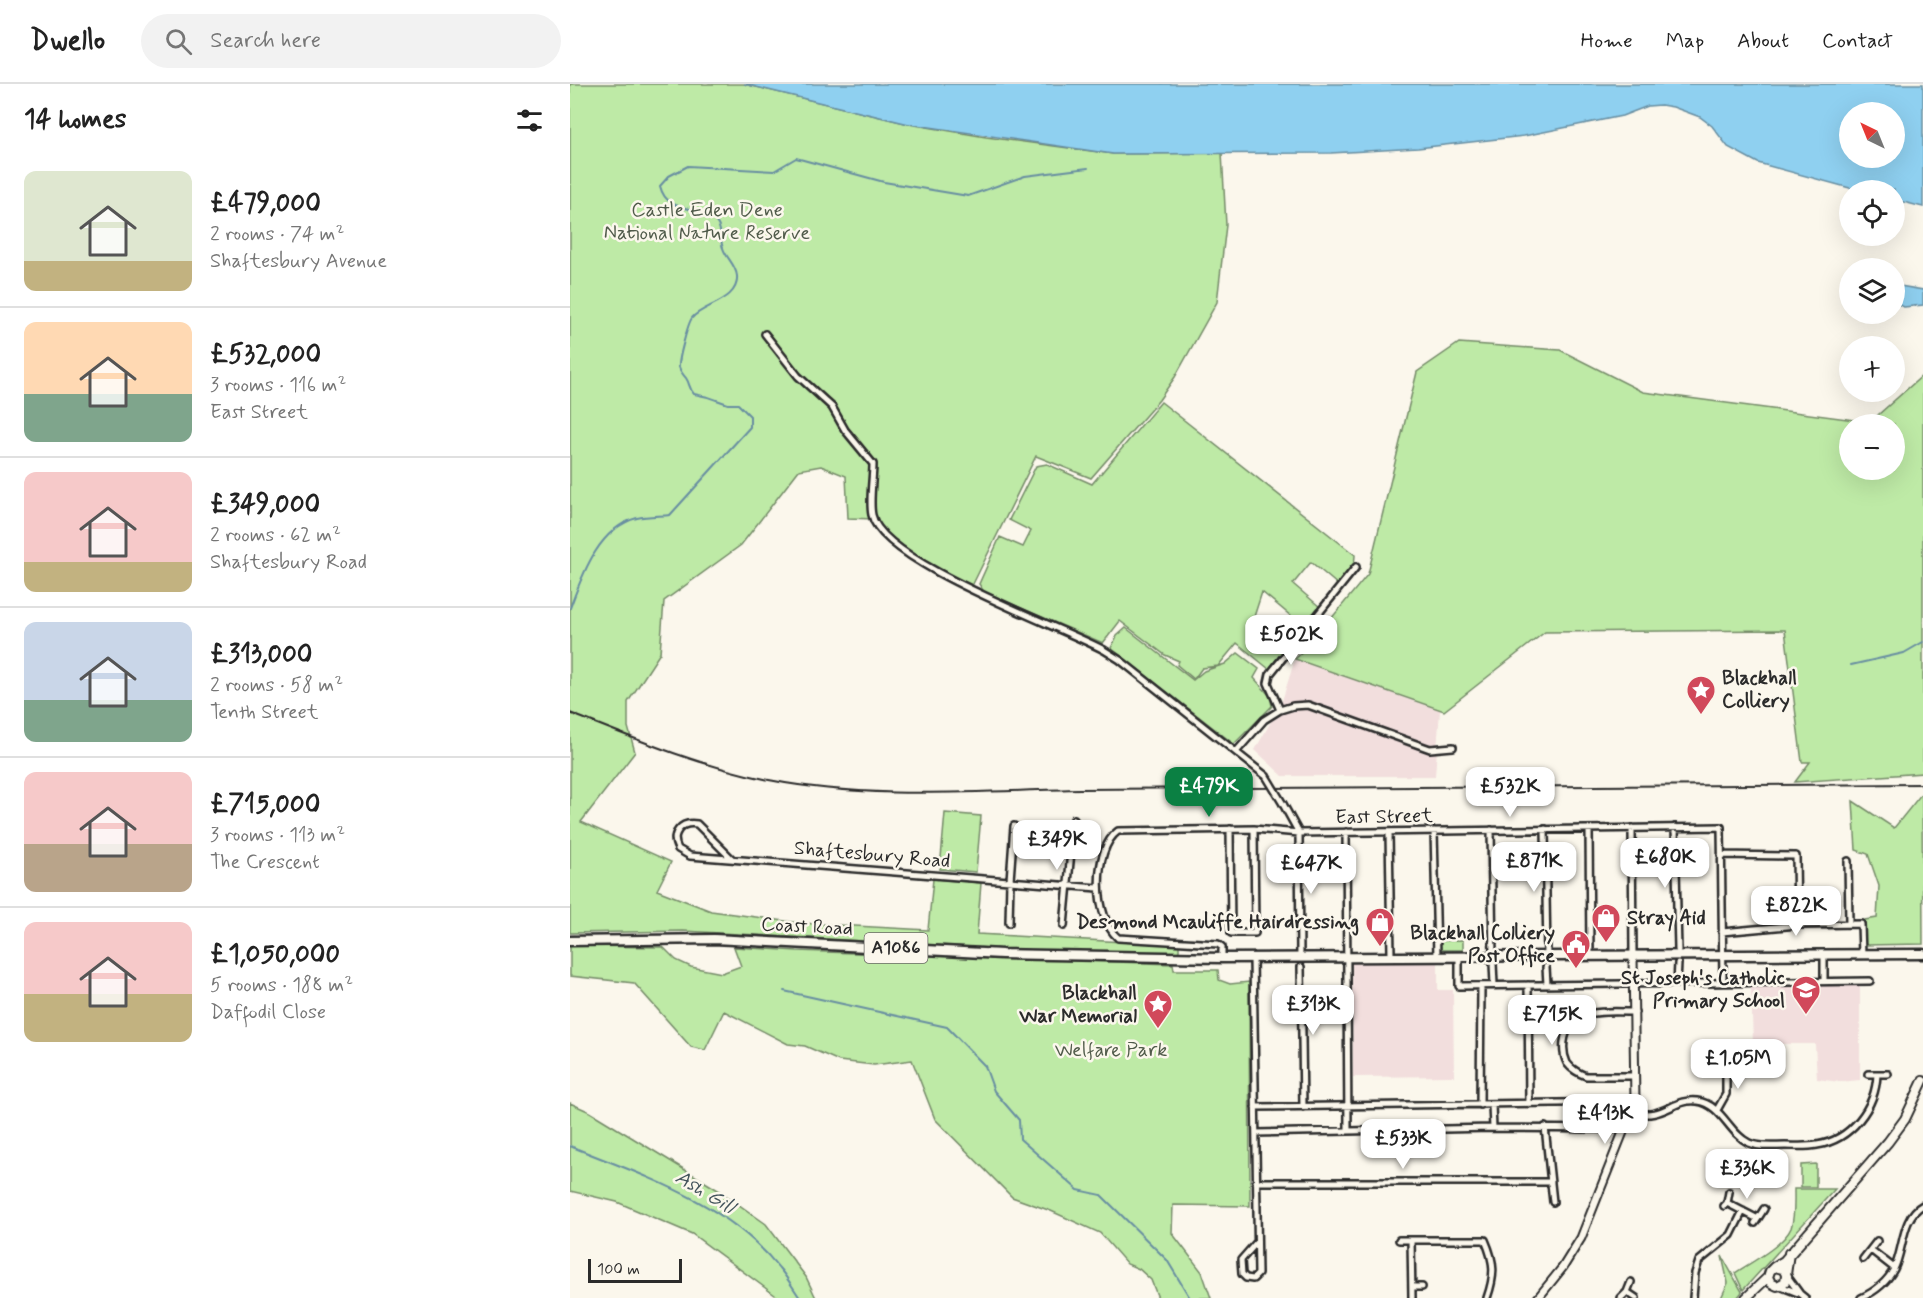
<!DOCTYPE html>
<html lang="en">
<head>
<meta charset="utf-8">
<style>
  :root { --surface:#fff; --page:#f2f2f2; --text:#222; --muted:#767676; --line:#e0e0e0; --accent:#0b8043 }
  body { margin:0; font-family:Mynerve,sans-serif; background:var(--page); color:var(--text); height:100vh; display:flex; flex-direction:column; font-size:22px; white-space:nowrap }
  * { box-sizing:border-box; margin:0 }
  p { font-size:20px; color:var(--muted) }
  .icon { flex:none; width:33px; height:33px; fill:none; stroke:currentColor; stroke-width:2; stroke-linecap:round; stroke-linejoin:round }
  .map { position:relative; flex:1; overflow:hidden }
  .sheet { display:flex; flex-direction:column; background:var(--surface); width:570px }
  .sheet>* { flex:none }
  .needle { width:39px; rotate:317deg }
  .tools { position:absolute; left:1269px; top:18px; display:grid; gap:12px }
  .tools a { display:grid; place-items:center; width:66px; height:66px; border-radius:50%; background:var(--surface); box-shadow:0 6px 24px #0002; font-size:30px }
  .scale { position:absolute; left:18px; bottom:15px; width:94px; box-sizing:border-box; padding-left:6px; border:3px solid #2b2b2b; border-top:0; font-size:16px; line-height:21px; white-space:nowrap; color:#2b2b2b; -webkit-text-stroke:4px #fbf7ec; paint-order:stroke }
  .price { position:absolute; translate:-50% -51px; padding:0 14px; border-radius:12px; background:#fff; color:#222; font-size:20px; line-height:39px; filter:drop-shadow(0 2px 3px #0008) }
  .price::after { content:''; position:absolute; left:50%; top:36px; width:18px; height:14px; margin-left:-9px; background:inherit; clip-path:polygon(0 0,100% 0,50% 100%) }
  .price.on { background:var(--accent); color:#fff }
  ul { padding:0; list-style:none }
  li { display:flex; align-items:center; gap:18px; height:150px; padding:0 24px }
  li+li { border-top:2px solid var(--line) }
  li span { display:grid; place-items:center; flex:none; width:168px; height:120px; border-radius:12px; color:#555 }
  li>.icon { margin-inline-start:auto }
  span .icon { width:72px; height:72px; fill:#fffc; stroke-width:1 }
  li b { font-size:26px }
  h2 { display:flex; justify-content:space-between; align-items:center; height:72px; padding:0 24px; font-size:26px }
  header { display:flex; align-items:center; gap:36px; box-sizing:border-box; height:84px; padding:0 30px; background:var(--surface); border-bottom:2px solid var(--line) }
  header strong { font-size:28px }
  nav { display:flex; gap:33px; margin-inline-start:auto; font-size:21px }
  .search { width:420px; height:54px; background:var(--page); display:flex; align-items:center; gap:15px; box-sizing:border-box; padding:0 21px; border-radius:33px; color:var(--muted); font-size:22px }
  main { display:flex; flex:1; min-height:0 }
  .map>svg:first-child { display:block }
  .built { fill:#f2dedd }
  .green { fill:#beeaa6; stroke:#748a68; stroke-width:1.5; fill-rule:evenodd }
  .water { fill:#8fd0f0; stroke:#678ea1; stroke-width:1.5; fill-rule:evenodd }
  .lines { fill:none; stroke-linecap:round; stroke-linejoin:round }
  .stream { stroke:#678ea1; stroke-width:2 }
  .minor-casing { stroke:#2b2b2b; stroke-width:10 }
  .tertiary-casing { stroke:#2b2b2b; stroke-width:11 }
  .secondary-casing { stroke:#2b2b2b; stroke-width:12 }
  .primary-casing { stroke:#2b2b2b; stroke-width:13 }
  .minor { stroke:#fbf7ec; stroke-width:5 }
  .tertiary { stroke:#fbf7ec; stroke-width:7 }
  .secondary { stroke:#fbf7ec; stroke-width:8 }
  .primary { stroke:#fbf7ec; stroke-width:8 }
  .rail { stroke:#2b2b2b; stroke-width:2 }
  .minor-bridge-casing { stroke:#2b2b2b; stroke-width:10; stroke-linecap:butt }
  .minor-bridge { stroke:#fbf7ec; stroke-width:5 }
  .labels { text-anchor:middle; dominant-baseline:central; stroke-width:5; stroke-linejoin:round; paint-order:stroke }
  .shield { fill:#fbf7ec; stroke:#696865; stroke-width:1.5 }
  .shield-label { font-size:18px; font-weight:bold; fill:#2b2b2b }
  .park-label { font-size:20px; fill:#505b4a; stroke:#fbf7ec }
  .poi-label { font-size:20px; font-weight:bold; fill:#2b2b2b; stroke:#fbf7ec; text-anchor:end }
  .street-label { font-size:20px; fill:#2b2b2b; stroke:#fbf7ec }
  .water-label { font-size:21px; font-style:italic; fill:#44545c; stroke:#fbf7ec }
</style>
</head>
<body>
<header>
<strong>Dwello</strong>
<div class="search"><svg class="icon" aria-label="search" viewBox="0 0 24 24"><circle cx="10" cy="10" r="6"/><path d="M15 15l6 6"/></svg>Search here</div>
<nav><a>Home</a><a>Map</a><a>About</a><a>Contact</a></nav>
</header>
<main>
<section class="sheet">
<h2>14 homes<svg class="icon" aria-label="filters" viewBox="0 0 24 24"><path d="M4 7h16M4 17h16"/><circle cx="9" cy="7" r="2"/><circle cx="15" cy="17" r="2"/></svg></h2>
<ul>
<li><span style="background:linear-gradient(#dfe7d0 75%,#c2b280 0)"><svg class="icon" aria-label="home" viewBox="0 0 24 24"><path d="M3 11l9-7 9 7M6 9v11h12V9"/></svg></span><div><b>£479,000</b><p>2 rooms · 74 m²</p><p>Shaftesbury Avenue</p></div></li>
<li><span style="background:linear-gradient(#ffd9b3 60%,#7fa58c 0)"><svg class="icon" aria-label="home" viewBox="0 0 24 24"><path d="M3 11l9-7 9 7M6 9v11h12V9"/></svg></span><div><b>£532,000</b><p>3 rooms · 116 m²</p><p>East Street</p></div></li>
<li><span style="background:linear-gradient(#f6c9c9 75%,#c2b280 0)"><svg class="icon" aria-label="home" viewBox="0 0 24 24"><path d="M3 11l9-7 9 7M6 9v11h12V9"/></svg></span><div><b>£349,000</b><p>2 rooms · 62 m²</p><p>Shaftesbury Road</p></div></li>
<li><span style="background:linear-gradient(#c9d6e8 65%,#7fa58c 0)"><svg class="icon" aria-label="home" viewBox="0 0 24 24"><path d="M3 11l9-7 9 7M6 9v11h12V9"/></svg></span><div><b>£313,000</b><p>2 rooms · 58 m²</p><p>Tenth Street</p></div></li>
<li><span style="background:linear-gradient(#f6c9c9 60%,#b9a48a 0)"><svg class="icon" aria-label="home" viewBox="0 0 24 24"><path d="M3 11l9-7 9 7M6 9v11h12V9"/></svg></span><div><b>£715,000</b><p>3 rooms · 113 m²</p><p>The Crescent</p></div></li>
<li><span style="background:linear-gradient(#f6c9c9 60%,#c2b280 0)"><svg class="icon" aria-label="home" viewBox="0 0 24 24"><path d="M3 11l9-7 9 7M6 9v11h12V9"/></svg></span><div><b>£1,050,000</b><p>5 rooms · 188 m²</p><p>Daffodil Close</p></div></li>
</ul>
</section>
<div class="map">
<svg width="1353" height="1214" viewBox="0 0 1353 1214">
  <rect width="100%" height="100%" fill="#fbf7ec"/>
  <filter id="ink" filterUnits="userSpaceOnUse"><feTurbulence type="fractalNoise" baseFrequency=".0167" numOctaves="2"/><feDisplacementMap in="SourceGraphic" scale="12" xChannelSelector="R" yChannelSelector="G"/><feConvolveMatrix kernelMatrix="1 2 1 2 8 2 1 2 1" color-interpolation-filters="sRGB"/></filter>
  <g filter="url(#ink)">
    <path class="built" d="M 725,575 L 870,626 L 865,692 L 713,692 L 685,666 L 711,620 Z
      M 782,877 L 868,877 L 868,906 L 883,906 L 884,992 L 783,993 Z
      M 1181,902 L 1290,902 L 1290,996 L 1270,998 L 1247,995 L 1245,960 L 1183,960 Z"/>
    <path class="green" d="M 0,0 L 174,0 L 339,40 L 416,53 L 543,70 L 652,69 L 656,141 L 647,218 L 605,293 L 589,316 L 521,394 L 466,372 L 400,506 L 314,452 L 304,435 L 278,434 L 276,392 L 251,382 L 229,386 L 171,461 L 94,517 L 90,569 L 58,618 L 58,643 L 65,668 L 11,738 L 101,778 L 87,806 L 141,827 L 230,839 L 358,846 L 363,795 L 411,799 L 407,850 L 609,861 L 609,869 L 493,868 L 113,847 L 0,849 Z
      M 889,259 L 990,266 L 1073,308 L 1300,338 L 1353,291 L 1353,689 L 1225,698 L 1240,678 L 1232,678 L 1215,546 L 975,548 L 874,627 L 725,575 L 737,564 L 798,490 L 847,288 ZM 1280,340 L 1324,340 L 1324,386 L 1280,386 Z
      M 591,318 L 785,471 L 784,483 L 768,501 L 741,478 L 723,500 L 750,523 L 734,543 L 692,508 L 681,542 L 714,565 L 699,585 L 667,559 L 648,582 L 632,584 L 624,595 L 607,581 L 609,577 L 595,571 L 550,537 L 533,559 L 414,508 L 409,500 L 430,453 L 453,463 L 461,447 L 439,436 L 466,382 L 477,380 L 522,400 Z
      M 556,544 L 623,596 L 634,587 L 655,580 L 668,569 L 689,585 L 684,594 L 700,612 L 702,622 L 664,660 L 541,564 L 547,552 Z
      M 1352,709 L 1353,860 L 1295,861 L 1295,836 L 1307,834 L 1309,802 L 1298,770 L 1286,766 L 1283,717 L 1324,744 Z
      M 375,729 L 411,732 L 406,788 L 370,785 Z
      M 893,856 L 893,866 L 870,866 L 870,857 Z
      M 0,862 L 93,863 L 106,876 L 121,883 L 152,889 L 171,882 L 164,863 L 227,867 L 603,880 L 604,886 L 648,886 L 649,896 L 660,900 L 679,898 L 680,1122 L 603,1121 L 602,1149 L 632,1188 L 641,1214 L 588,1214 L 581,1196 L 569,1185 L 557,1180 L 530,1149 L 481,1127 L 442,1113 L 365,1035 L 342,976 L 304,981 L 269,977 L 235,962 L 218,960 L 154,927 L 135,966 L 121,963 L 64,899 L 0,892 Z
      M 0,1019 L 20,1028 L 148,1106 L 196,1140 L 236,1193 L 246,1214 L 209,1214 L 122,1150 L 47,1118 L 0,1107 Z
      M 1246,1080 L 1246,1103 L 1231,1103 L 1231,1081 Z
      M 1224,1105 L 1265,1105 L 1173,1206 L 1165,1189 C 1180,1179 1214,1161 1221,1144 C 1225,1132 1224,1118 1224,1105 Z
      M 1152,1172 L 1172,1208 L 1167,1214 L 1151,1214 L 1158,1199 Z"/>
    <path class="water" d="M 174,0 L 1353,0 L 1353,123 L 1325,116 L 1324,106 L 1287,106 L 1188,79 L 1158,63 L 1142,42 L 1130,33 L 1103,23 L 1091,21 L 1078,22 L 1052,32 L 954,52 L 848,64 L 761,69 L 543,70 L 339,40 ZM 1280,28 L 1324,28 L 1324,74 L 1280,74 Z
      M 1324,201 L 1353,206 L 1353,221 L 1334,223 L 1325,219 Z"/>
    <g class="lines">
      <path class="stream" d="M 0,524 C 12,492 28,444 67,434 C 77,432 90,432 100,431 L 180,343 L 180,332 L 168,320 L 158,320 L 138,313 L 124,310 C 119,305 120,300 116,294 C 113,290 110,288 109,283 C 108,277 118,239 122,234 C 134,220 169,217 167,192 C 166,181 156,174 153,164 C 150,157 152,148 148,141 C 134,117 98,134 90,102 L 99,92 L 118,82 L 204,87 L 226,74 L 314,98 L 398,112 L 455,92 L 518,84
        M 1281,581 L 1334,569 L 1353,558
        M 214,907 L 377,943 L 415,982 L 424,1007 L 449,1036 L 450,1055 L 508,1106 L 531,1111 L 597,1176 L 620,1214
        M 0,1062 C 74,1092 157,1118 209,1184 C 217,1193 223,1204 230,1214"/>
      <g class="minor-casing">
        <path id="minor" d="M 195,250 L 228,292 L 262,323 L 275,346 L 303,380 C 303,395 299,417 302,431 C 312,479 490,542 534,566 L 550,576 L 696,692
          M 710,626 L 723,622 L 738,621 L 860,665 L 883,663
          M 666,668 L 694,636 L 710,626 L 698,599 L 700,590 L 786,483
          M 713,720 L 729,749 L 730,874
          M 1105,743 L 1108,866
          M 1062,744 L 1063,872
          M 660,745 L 661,849 L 685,849 L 684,745
          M 975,745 L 977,873
          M 1019,745 L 1020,872
          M 921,746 L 923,873
          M 864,747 L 867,872
          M 776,748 L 778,1046
          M 819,748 L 821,872
          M 1151,771 L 1226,772 L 1227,841
          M 162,775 L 127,740 C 111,737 100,750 108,765 L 120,772 L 528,804
          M 1278,777 L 1279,840
          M 439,839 L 440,796 L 444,742
          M 494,842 L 504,735
          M 1152,848 L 1227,841 L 1291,840 L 1292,871
          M 889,872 L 889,902 L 1300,897
          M 652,874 L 652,863 L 648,860 L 548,854 C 524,834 522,766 548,747 L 684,745 L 729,749 L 1151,743 L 1153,898
          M 683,874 L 688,1190 L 683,1195 L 676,1194 L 672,1190 L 671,1176 L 686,1159
          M 923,879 L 924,901
          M 731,883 L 733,1023
          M 976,883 L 977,900
          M 1254,897 L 1254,871
          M 1107,899 L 1108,879
          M 958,901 L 959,1020
          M 1065,928 C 1050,928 1022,926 1009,933 C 994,941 990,964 997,979 C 1001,985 1010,990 1016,992 L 1065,992
          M 1298,990 L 1318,990
          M 910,1021 L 911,902
          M 922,1021 L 923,1044
          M 685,1023 L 1065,1018
          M 1147,1026 L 1156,1010 L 1156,976
          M 1062,1028 C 1093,1037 1103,1014 1127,1017 C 1152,1020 1158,1049 1179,1059 C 1190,1064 1204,1062 1215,1062 C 1226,1062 1237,1063 1247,1061 C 1281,1056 1306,1023 1307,990
          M 975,1043 L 983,1118
          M 686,1049 L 923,1044 L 1055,1045
          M 686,1098 L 981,1098
          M 1157,1119 L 1186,1134
          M 1154,1122 L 1157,1119 L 1159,1108
          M 1185,1139 L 1194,1125
          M 829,1156 L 841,1156
          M 1301,1166 L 1324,1184
          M 1293,1175 L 1307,1157
          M 1217,1192 L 1230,1210 L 1235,1214
          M 1210,1202 L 1228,1209
          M 842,1203 L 852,1203
          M 1057,1208 L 1066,1214
          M 842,1214 L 841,1156 L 915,1156 C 925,1179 925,1191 917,1214
          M 1051,1214 L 1057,1208 L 1061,1198
          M 1123,1214 L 1125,1189 L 1129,1177 L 1161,1151 L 1173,1127
          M 1291,1214 C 1304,1208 1317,1198 1324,1185 C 1334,1166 1331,1133 1353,1121"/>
      </g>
      <g class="tertiary-casing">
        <path id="tertiary" d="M 968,1214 L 993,1183 L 1011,1154 L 1065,1018 L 1063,872"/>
      </g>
      <g class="secondary-casing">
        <path id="secondary" d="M 1204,1183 L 1214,1177 L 1318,1058 L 1335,1035 L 1353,997
          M 1198,1193 L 1201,1199 L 1207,1202 L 1215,1198 L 1219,1169
          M 1176,1214 L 1198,1193 L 1200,1187 L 1204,1183 L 1213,1185 L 1217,1192"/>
      </g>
      <g class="primary-casing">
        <path id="primary" d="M 0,857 L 144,855 L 432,870 L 652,874 L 1353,870"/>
      </g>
      <use href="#minor" class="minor"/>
      <use href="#tertiary" class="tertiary"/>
      <use href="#secondary" class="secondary"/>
      <use href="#primary" class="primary"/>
      <path class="rail" d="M 0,629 C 65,655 130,682 199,696 C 300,716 407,707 510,705 L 1353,700"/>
      <g class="minor-bridge-casing">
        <path id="minor-bridge" d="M 696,692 L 713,720"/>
      </g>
      <use href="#minor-bridge" class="minor-bridge"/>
    </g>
  </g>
  <defs>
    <g id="sight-pin" transform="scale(1.5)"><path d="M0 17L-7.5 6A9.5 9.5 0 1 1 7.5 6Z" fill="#d1495b" stroke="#fbf7ec"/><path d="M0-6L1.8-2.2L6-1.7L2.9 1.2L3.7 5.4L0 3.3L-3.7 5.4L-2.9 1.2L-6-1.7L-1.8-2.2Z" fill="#fff"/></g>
    <g id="shop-pin" transform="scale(1.5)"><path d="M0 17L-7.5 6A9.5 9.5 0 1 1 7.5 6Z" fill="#d1495b" stroke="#fbf7ec"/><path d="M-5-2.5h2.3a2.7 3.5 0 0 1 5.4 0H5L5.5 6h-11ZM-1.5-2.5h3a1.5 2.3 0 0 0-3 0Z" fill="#fff"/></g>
    <g id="civic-pin" transform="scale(1.5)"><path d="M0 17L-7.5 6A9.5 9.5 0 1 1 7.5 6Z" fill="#d1495b" stroke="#fbf7ec"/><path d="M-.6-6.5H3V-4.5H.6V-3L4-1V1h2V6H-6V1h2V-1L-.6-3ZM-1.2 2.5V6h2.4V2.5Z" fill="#fff"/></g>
    <g id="school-pin" transform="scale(1.5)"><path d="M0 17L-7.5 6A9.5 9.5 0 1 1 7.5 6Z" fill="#d1495b" stroke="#fbf7ec"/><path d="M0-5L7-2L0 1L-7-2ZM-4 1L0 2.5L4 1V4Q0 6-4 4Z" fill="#fff"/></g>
  </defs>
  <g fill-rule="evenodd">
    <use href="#sight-pin" x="1131" y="606"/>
    <use href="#shop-pin" x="1036" y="834"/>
    <use href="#shop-pin" x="810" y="838"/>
    <use href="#civic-pin" x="1006" y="860"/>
    <use href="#school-pin" x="1236" y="906"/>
    <use href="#sight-pin" x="588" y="920"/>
  </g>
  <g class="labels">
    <rect class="shield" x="294.5" y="849" width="63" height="30" rx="4.5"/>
    <g class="shield-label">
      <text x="326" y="864">A1086</text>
    </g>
    <g class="park-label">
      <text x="137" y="126">Castle Eden Dene<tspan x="137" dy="23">National Nature Reserve</tspan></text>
      <text x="541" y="966">Welfare Park</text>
    </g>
    <g class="poi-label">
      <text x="1152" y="594" text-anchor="start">Blackhall<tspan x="1152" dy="23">Colliery</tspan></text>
      <text x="1057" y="834" text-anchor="start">Stray Aid</text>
      <text x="789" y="838">Desmond Mcauliffe Hairdressing</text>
      <text x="985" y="849">Blackhall Colliery<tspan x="985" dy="23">Post Office</tspan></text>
      <text x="1215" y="894">St Joseph's Catholic<tspan x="1215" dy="23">Primary School</tspan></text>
      <text x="567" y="909">Blackhall<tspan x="567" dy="23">War Memorial</tspan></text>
    </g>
    <g class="street-label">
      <text transform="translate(814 733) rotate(-1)">East Street</text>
      <text transform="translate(302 771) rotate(5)">Shaftesbury Road</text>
      <text transform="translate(237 843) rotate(3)">Coast Road</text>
    </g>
    <g class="water-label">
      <text transform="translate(135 1108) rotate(31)">Ash Gill</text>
    </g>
  </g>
</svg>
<div class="tools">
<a><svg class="needle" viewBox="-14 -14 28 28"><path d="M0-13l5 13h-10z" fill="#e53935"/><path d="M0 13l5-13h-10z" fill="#767676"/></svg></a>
<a><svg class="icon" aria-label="locate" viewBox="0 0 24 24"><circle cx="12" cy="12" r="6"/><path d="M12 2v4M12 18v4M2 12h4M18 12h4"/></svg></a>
<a><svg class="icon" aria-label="layers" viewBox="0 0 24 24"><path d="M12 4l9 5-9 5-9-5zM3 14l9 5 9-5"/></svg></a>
<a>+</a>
<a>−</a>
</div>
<div class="scale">100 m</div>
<b class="price" style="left:721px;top:582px">£502K</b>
<b class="price on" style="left:639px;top:734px">£479K</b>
<b class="price" style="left:940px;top:734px">£532K</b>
<b class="price" style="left:487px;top:787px">£349K</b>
<b class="price" style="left:1095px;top:805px">£680K</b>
<b class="price" style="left:964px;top:809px">£871K</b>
<b class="price" style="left:741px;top:811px">£647K</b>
<b class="price" style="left:1226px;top:853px">£822K</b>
<b class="price" style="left:743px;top:952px">£313K</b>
<b class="price" style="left:982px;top:962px">£715K</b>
<b class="price" style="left:1168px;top:1006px">£1.05M</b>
<b class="price" style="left:1035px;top:1061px">£413K</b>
<b class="price" style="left:833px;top:1086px">£533K</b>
<b class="price" style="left:1177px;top:1116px">£336K</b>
</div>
</main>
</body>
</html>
